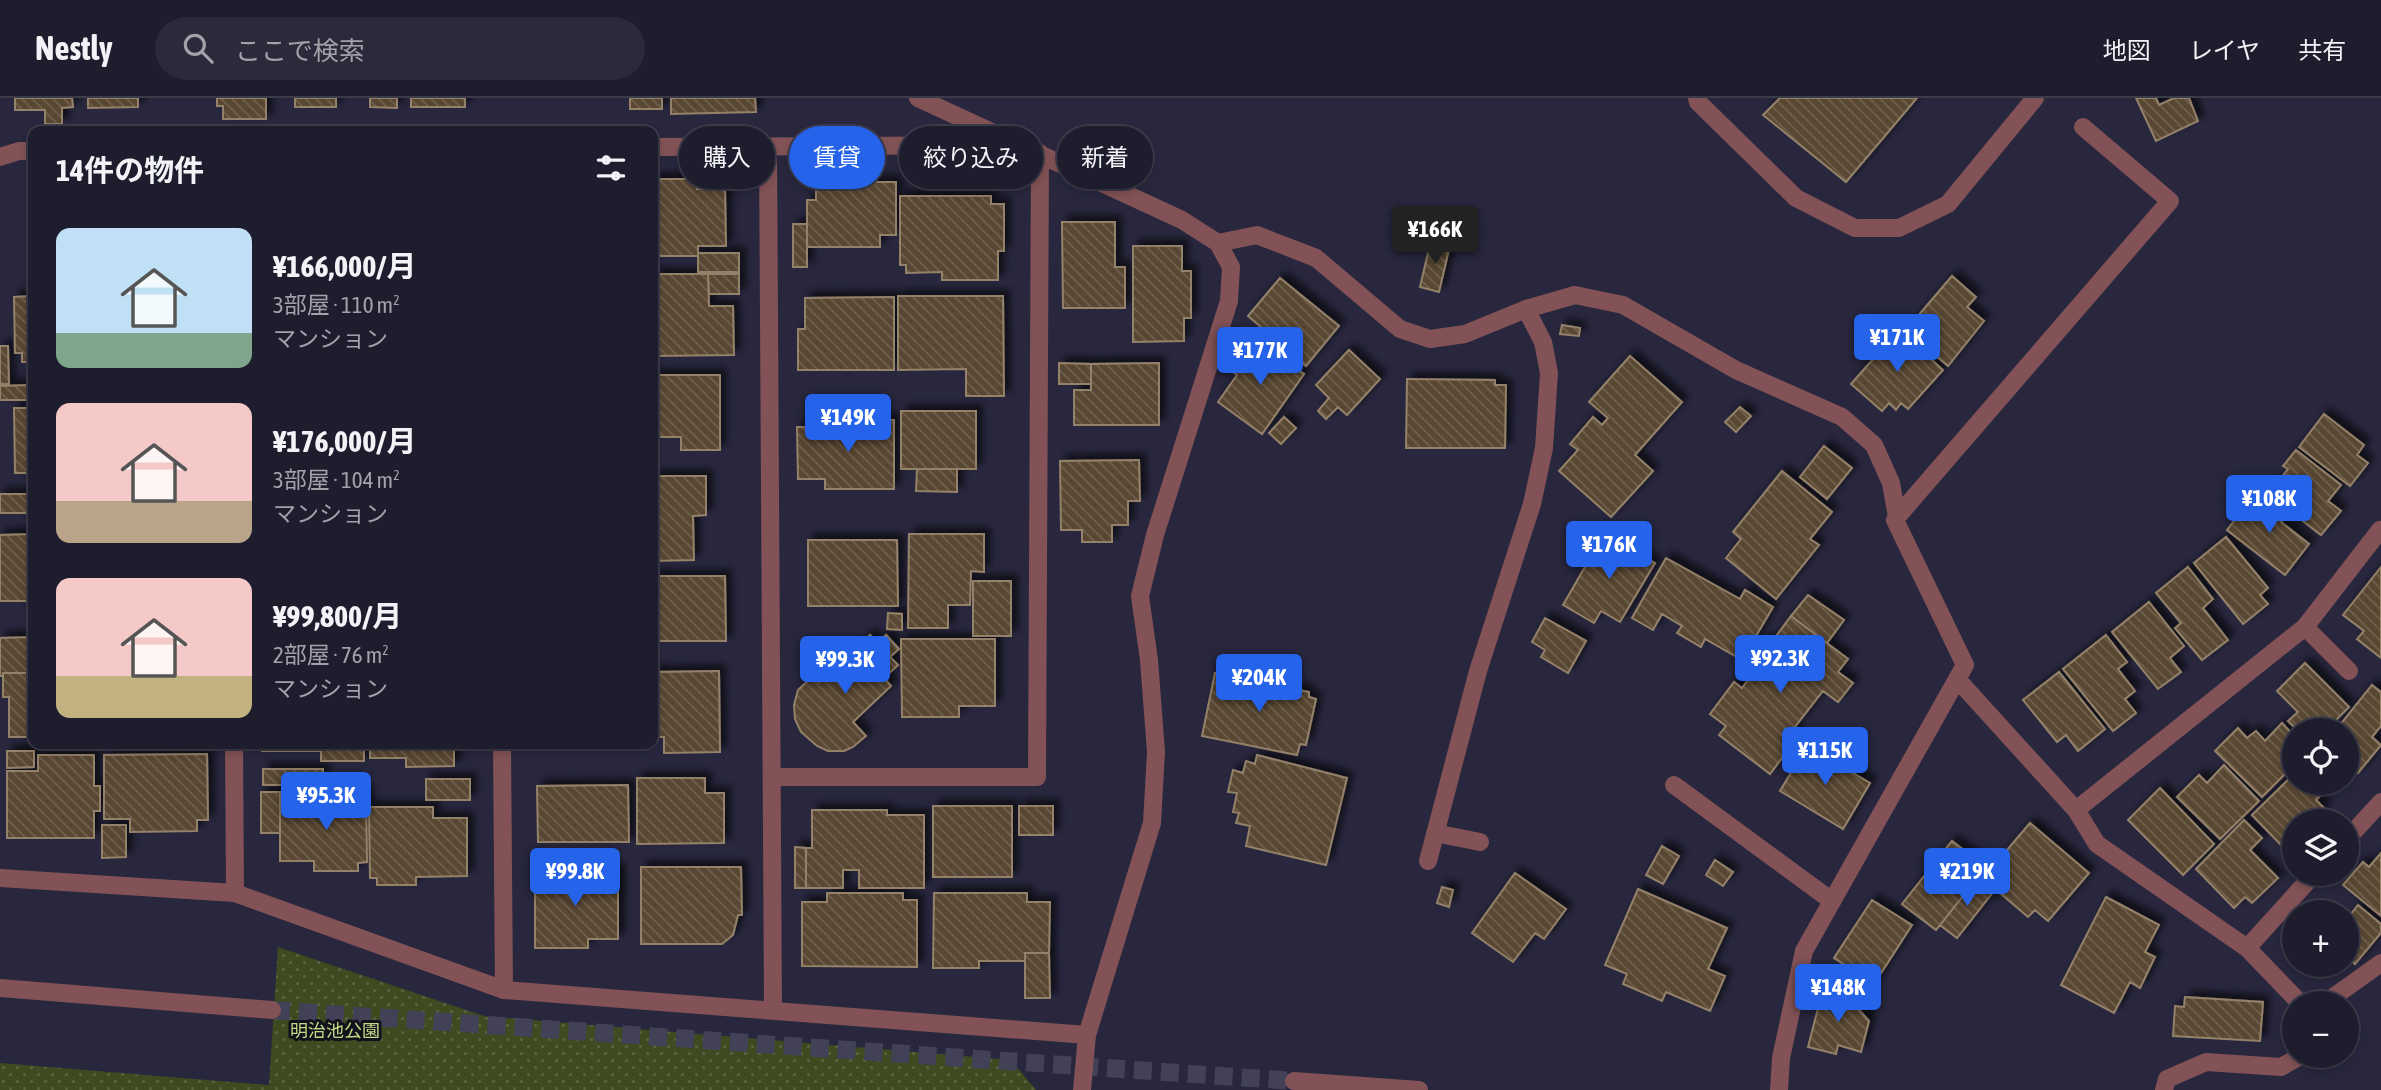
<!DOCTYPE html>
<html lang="ja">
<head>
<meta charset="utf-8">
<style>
  :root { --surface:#1e1d2e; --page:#2b2a3a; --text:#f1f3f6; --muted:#a1a2aa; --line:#3c3b4a; --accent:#2563eb }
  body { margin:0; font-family:"Asap Condensed","Noto Sans JP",sans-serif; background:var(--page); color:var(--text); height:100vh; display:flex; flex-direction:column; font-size:26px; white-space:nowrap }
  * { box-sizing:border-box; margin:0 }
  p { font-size:23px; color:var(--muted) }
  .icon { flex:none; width:38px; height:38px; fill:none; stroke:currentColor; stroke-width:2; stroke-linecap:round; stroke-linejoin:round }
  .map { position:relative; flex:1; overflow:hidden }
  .drawer { position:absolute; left:28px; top:28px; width:630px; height:623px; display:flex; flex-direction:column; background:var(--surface); border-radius:14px; box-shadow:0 4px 10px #0003,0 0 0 2px var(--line) }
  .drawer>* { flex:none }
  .guide { position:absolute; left:679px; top:28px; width:665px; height:63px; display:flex; gap:14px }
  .tools { position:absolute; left:2282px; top:620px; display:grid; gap:14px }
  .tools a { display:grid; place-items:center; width:77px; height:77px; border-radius:50%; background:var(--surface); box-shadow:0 4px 10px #0003,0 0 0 2px var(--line); font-size:35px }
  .price { position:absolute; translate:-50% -60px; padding:0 16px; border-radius:7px; background:var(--accent); color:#fff; font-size:23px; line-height:46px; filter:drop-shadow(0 2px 4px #0008) }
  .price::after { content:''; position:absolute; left:50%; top:42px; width:21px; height:16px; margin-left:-10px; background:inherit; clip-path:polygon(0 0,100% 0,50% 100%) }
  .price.selected { background:#222; color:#fff }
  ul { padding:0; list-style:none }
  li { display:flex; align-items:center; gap:21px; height:175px; padding:0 28px }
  li span { display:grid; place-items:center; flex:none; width:196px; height:140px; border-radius:14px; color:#555 }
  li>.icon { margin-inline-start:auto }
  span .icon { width:84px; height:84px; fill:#fffc; stroke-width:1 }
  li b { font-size:30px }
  h2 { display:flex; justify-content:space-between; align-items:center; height:84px; padding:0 28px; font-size:30px }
  .chip { padding:0 24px; border-radius:32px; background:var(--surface); box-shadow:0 4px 10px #0003,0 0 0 2px var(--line); font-size:24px; line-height:63px }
  .chip.selected { background:var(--accent); color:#fff }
  header { display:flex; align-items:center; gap:42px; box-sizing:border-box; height:98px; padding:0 35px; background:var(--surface); border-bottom:2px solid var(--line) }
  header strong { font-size:33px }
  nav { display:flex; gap:38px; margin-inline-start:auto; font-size:24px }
  .search { width:490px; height:63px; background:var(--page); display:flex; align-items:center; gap:18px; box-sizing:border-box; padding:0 24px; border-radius:38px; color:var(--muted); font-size:26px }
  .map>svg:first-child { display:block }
  .grass { fill:url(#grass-dots) }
  .building { fill:url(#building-back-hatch); stroke:#948169; stroke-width:2; filter:url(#shadow) }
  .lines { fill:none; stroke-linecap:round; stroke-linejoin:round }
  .tertiary-tunnel { stroke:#424157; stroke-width:18; stroke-dasharray:18 9; stroke-linecap:butt }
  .service { stroke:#825256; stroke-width:18 }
  .minor { stroke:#825256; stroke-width:18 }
  .tertiary { stroke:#825256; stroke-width:18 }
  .labels { text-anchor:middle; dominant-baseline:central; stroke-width:6; stroke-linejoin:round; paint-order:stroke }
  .park-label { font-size:18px; fill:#c1db85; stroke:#12111c }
</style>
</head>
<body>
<header>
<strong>Nestly</strong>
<div class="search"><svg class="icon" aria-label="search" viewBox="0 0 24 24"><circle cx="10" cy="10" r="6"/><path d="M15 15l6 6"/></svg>ここで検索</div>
<nav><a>地図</a><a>レイヤ</a><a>共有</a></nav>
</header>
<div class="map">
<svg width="2381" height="992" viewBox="0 0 2381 992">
  <defs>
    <pattern id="grass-dots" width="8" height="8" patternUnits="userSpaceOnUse" patternTransform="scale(1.75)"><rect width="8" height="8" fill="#3e4a1f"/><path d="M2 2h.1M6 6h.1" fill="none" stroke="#596340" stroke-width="1.8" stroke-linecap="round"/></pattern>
    <pattern id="building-back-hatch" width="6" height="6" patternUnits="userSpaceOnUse" patternTransform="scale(1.75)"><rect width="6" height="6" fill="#594731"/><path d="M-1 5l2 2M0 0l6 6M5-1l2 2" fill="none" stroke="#70614f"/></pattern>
    <filter id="shadow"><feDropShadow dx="6" dy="-6" stdDeviation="3.5" flood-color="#0009"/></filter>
  </defs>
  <rect width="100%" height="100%" fill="#28273e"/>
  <path class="grass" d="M 278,849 L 484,918 L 1011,962 L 1036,992 L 0,992 L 0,965 L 269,987 Z"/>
  <path class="building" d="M 15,0 L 72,0 L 73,9 L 62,10 L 62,26 L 45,26 L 45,12 L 15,12 Z
    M 88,0 L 138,0 L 138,9 L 88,10 Z
    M 217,0 L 266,0 L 266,21 L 223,21 L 223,8 L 217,8 Z
    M 295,0 L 336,0 L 336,9 L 295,9 Z
    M 370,0 L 397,0 L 397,10 L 370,9 Z
    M 411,0 L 465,0 L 465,9 L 411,9 Z
    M 630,0 L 662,0 L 662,11 L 630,11 Z
    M 671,0 L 755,0 L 756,14 L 671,16 Z
    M 1780,0 L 1917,0 L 1846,84 L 1763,17 Z
    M 2136,0 L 2156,0 L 2159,7 L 2174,0 L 2189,0 L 2198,23 L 2156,43 Z
    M 653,81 L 697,81 L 697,91 L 725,91 L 726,148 L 698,148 L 698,158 L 653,158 Z
    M 816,84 L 896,84 L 896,137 L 880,137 L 880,149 L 807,149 L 807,102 L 816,102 Z
    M 900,98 L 991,98 L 991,106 L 1004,106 L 1004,153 L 998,153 L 998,182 L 942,182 L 942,174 L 906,175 L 906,167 L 900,167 Z
    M 1062,124 L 1115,124 L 1115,169 L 1125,169 L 1125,210 L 1063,210 Z
    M 793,126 L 807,126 L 807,169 L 793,169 Z
    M 1431,142 L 1450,147 L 1439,194 L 1420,189 Z
    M 1133,148 L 1182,148 L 1182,173 L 1191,173 L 1191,220 L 1184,220 L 1184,243 L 1133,244 Z
    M 698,155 L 739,155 L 739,174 L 698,174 Z
    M 653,176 L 708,176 L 709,208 L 733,208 L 734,257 L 653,258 Z
    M 708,176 L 739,176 L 739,196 L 709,196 Z
    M 1952,178 L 1976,199 L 1967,209 L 1984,223 L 1948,268 L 1906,232 Z
    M 1280,180 L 1339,228 L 1306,268 L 1248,218 Z
    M 33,198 L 33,264 L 22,264 L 22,255 L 15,255 L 14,199 Z
    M 898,198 L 1003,198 L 1004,298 L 966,298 L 966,271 L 898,272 Z
    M 894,199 L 894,272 L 798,272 L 798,231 L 805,231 L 805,200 Z
    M 1562,227 L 1580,230 L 1579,238 L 1560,236 Z
    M 1899,232 L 1943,272 L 1908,311 L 1901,305 L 1896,312 L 1889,305 L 1882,313 L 1851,286 Z
    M 1260,245 L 1304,276 L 1262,336 L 1218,304 L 1237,277 L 1233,274 L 1252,247 L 1256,250 Z
    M 0,248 L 8,248 L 9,286 L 0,286 Z
    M 1349,252 L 1380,281 L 1347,317 L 1338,309 L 1326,321 L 1318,313 L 1329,300 L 1316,287 Z
    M 1630,258 L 1682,304 L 1635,357 L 1653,373 L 1611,419 L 1559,373 L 1578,352 L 1570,346 L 1593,319 L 1602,327 L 1608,320 L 1589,304 Z
    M 1059,265 L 1091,266 L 1091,286 L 1059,286 Z
    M 1159,265 L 1159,327 L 1074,327 L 1074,292 L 1091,292 L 1091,266 Z
    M 653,277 L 720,277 L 720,352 L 681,352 L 681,339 L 653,339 Z
    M 1407,281 L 1495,282 L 1495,287 L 1506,287 L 1505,350 L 1406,350 Z
    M 30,287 L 31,302 L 0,302 L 0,288 Z
    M 1740,309 L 1751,318 L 1736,334 L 1725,324 Z
    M 14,310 L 33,310 L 33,375 L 15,375 Z
    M 901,313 L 976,313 L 976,371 L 901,371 Z
    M 2324,316 L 2364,347 L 2357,357 L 2368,365 L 2350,388 L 2299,349 Z
    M 1284,319 L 1296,330 L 1281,346 L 1269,335 Z
    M 825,322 L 894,322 L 894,391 L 825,391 L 825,381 L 798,381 L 797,329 L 825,329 Z
    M 1824,348 L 1852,370 L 1827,401 L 1800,379 Z
    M 2296,352 L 2341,387 L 2328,403 L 2341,413 L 2321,437 L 2268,396 L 2288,371 L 2283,368 Z
    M 1139,362 L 1140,403 L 1128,403 L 1128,427 L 1112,427 L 1112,444 L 1082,444 L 1082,432 L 1061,432 L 1060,363 Z
    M 917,371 L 957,371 L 957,394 L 916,393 Z
    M 1782,373 L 1832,414 L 1810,441 L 1819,447 L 1776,501 L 1726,460 L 1741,441 L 1733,434 Z
    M 653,378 L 706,378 L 706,417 L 693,418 L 694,462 L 653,463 Z
    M 0,396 L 30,396 L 31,415 L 0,415 Z
    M 2266,398 L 2289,415 L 2281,424 L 2309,446 L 2285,477 L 2227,432 L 2246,408 L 2254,414 Z
    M 33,436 L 33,503 L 0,503 L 0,437 Z
    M 909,436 L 984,436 L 984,474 L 971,473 L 970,507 L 948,507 L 948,530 L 908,530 Z
    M 1604,436 L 1655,465 L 1620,524 L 1601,513 L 1594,525 L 1563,507 Z
    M 2226,439 L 2268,490 L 2260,497 L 2268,506 L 2243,526 L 2194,465 Z
    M 808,442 L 897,442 L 898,508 L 808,508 Z
    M 1666,460 L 1740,501 L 1745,492 L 1773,509 L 1742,562 L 1705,541 L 1701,549 L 1677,535 L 1682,528 L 1662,516 L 1653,532 L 1632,520 Z
    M 2188,469 L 2213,501 L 2203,510 L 2228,542 L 2202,562 L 2175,530 L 2181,525 L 2156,495 Z
    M 2381,469 L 2381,560 L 2357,541 L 2364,533 L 2343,517 Z
    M 653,478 L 725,478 L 726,543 L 653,543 Z
    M 973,483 L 1011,483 L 1011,538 L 973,538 Z
    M 1808,497 L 1844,522 L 1827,545 L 1791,518 Z
    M 2149,504 L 2184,548 L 2170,560 L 2181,574 L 2158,591 L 2112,534 Z
    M 888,515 L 902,516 L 902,532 L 887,531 Z
    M 1791,518 L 1848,561 L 1838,574 L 1853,585 L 1838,604 L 1823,593 L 1791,634 L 1806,645 L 1793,662 L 1785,656 L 1770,676 L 1719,637 L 1726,628 L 1710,616 L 1734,584 L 1742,590 L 1757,570 L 1749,564 L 1766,541 L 1771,545 Z
    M 1545,520 L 1586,543 L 1568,575 L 1541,559 L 1545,552 L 1532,544 Z
    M 870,537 L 877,545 L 886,537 L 899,551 L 890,559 L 898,567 L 884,580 L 891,588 L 853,624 L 866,638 L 853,649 L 844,653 L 828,653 L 817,648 L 801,634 L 795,621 L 794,607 L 798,592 L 813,578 L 819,584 Z
    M 2106,537 L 2127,564 L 2118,571 L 2135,593 L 2125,601 L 2136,615 L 2113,633 L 2063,571 Z
    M 33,539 L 33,575 L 3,575 L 3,578 L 0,578 L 0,540 Z
    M 901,541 L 995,541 L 995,608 L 959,608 L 959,619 L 902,619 Z
    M 2305,565 L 2349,609 L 2326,632 L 2297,632 L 2288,623 L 2298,614 L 2277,593 Z
    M 719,573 L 720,654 L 664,655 L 664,639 L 653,639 L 653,574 Z
    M 2059,574 L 2105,631 L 2078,653 L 2066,637 L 2057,644 L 2023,602 Z
    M 3,575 L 33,575 L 33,639 L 9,639 L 9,599 L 3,599 Z
    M 1215,575 L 1309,594 L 1309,599 L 1316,601 L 1306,647 L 1300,646 L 1297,657 L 1202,638 Z
    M 2372,587 L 2381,594 L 2381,628 L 2372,639 L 2381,647 L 2358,675 L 2347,665 L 2347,632 L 2336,632 Z
    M 2282,625 L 2294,638 L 2294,667 L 2262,699 L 2215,653 L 2238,630 L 2247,640 L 2256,633 L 2265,643 Z
    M 262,646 L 364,646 L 364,663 L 321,663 L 321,653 L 262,653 Z
    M 370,646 L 473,646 L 473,648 L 454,648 L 454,668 L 406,669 L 406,660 L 370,660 Z
    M 1807,648 L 1870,685 L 1843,731 L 1780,693 Z
    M 7,653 L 34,653 L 34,669 L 7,670 Z
    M 207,656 L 208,722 L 197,722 L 197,733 L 130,734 L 130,721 L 104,721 L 104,657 Z
    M 38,657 L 94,657 L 94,688 L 100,688 L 100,713 L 94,713 L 94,740 L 7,740 L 7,673 L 38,673 Z
    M 1257,657 L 1347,680 L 1326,767 L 1246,748 L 1250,728 L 1236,725 L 1239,715 L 1233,714 L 1237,695 L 1228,694 L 1233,672 L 1243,675 L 1246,663 L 1255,666 Z
    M 2224,667 L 2259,703 L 2220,741 L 2177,699 L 2199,677 L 2207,685 Z
    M 263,671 L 323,671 L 323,687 L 263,687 Z
    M 2294,676 L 2294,684 L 2334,684 L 2316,702 L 2324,710 L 2312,723 L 2294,723 L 2294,740 L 2284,750 L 2252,717 Z
    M 637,680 L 705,680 L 705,695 L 724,695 L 724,745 L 637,746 Z
    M 426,681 L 470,681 L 470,702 L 426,702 Z
    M 628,687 L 629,744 L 538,744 L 537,688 Z
    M 2160,690 L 2214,746 L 2183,777 L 2128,722 Z
    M 261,694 L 280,694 L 280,735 L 261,735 Z
    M 311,695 L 366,695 L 367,764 L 358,765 L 358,773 L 314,773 L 314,763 L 280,763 L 280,710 L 311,710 Z
    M 933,708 L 1012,708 L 1012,779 L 933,779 Z
    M 1019,708 L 1053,708 L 1053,737 L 1019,737 Z
    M 369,709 L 433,709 L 433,720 L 467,720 L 467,778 L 416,779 L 416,787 L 377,787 L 377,780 L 370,780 Z
    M 812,712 L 887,712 L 887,717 L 924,717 L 924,790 L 859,790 L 859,772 L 843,772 L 843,790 L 806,790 L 806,750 L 812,750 Z
    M 2244,722 L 2262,740 L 2250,752 L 2278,780 L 2252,805 L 2245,799 L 2234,810 L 2196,771 Z
    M 2030,725 L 2089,775 L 2048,823 L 2035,812 L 2028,819 L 2001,796 L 2009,788 L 1990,772 Z
    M 102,727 L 126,727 L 126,759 L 102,760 Z
    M 1952,743 L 1986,769 L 1936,832 L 1902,806 Z
    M 1662,748 L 1679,758 L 1663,786 L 1646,777 Z
    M 795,749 L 806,750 L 806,790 L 795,790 Z
    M 2381,755 L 2381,818 L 2343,787 L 2363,764 L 2369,769 Z
    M 1715,762 L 1733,774 L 1723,788 L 1706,777 Z
    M 641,769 L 741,769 L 742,817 L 738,817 L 733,837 L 722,846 L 641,846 Z
    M 618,772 L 618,841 L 588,841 L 588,850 L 535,850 L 535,773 Z
    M 1515,775 L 1566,811 L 1544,841 L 1535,835 L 1513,864 L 1472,835 Z
    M 1978,779 L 1994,793 L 1957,840 L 1940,827 Z
    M 1442,789 L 1453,792 L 1449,809 L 1437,805 Z
    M 1638,791 L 1727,830 L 1708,871 L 1725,878 L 1710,913 L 1666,894 L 1662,903 L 1623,886 L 1627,876 L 1605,867 Z
    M 827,795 L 903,795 L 903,802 L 917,802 L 917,869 L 802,868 L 802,804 L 827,804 Z
    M 934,795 L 1027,795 L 1027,804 L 1050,804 L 1049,855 L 1025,855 L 1025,863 L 979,863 L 979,870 L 933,870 Z
    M 2106,799 L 2159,827 L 2145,854 L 2155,859 L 2140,890 L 2130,884 L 2114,915 L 2061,887 Z
    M 1872,802 L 1912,827 L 1874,886 L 1834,860 Z
    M 2358,807 L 2381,826 L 2381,835 L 2355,866 L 2347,859 L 2347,821 Z
    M 1025,855 L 1049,855 L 1050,900 L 1025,900 Z
    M 1823,891 L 1846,897 L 1869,923 L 1861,954 L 1838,947 L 1836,956 L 1808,949 Z
    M 2185,899 L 2263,904 L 2260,943 L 2173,938 L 2175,908 L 2184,909 Z"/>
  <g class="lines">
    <path class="tertiary-tunnel" d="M 272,912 L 1294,983"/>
    <path class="service" d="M 1697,0 L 1698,4 L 1796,100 L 1855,130 L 1899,130 L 1948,106 L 2035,0
      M 1674,687 L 1832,803"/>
    <path class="minor" d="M 918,0 L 1182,122 L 1218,145 L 1231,169 L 1229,203 L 1155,437 L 1140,498 L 1149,562 L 1156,654 L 1152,725 L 1087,937
      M 768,48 L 773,912
      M 653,49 L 1016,47
      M 0,59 L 19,53 L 33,53
      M 1218,145 L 1257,137 L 1316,160 L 1400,231 L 1430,241 L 1465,236 L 1526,211 L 1575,197 L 1623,207 L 1736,272 L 1842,319 L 1874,347 L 1891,385 L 1897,419 L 1895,422 L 1965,567 L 1804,853 L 1781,960 L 1779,992
      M 1897,419 L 2170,103 L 2083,29
      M 2305,529 L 2349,573
      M 1957,581 L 2076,712 L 2097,746 L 2247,850 L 2300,905
      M 234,646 L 235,795
      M 502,646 L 504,892
      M 772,679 L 1037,679 L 1040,55
      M 2076,712 L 2305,529 L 2380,432
      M 1435,735 L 1480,744
      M 2347,741 L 2381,704
      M 1428,763 L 1478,573 L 1532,406 L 1544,350 L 1549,275 L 1543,244 L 1526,211
      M 2247,850 L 2315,775
      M 2325,905 L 2381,865
      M 2164,992 L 2167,981 L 2206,964 L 2281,969 L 2302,957"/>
    <path class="tertiary" d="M 0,780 L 235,795 L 504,892 L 1087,937 L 1082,992
      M 0,890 L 272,912
      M 1294,983 L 1419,992"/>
  </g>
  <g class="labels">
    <g class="park-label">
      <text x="335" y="932">明治池公園</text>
    </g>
  </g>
</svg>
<div class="tools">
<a><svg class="icon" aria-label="locate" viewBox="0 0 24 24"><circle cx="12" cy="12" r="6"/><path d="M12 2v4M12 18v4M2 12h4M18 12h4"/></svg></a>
<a><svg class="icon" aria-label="layers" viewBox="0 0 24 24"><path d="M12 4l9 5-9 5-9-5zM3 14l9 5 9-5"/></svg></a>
<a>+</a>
<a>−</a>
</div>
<b class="price selected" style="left:1435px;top:168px">¥166K</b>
<b class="price" style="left:1897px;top:276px">¥171K</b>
<b class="price" style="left:1260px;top:289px">¥177K</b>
<b class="price" style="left:848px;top:356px">¥149K</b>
<b class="price" style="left:2269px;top:437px">¥108K</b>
<b class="price" style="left:1609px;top:483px">¥176K</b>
<b class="price" style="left:1780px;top:597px">¥92.3K</b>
<b class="price" style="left:845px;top:598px">¥99.3K</b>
<b class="price" style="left:1259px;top:616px">¥204K</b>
<b class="price" style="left:1825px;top:689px">¥115K</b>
<b class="price" style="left:326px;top:734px">¥95.3K</b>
<b class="price" style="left:575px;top:810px">¥99.8K</b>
<b class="price" style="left:1967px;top:810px">¥219K</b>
<b class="price" style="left:1838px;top:926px">¥148K</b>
<div class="guide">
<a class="chip">購入</a>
<a class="chip selected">賃貸</a>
<a class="chip">絞り込み</a>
<a class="chip">新着</a>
</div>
<section class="drawer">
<h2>14件の物件<svg class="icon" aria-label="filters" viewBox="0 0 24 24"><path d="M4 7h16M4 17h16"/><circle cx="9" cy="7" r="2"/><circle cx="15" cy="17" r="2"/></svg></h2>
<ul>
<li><span style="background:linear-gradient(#bfe0f5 75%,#7fa58c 0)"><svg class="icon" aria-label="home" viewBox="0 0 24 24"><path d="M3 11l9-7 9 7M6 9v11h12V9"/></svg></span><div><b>¥166,000/月</b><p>3部屋 · 110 m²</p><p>マンション</p></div></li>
<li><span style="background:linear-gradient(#f6c9c9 70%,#b9a48a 0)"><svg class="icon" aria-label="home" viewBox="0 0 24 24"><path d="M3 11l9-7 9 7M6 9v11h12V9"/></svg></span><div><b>¥176,000/月</b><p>3部屋 · 104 m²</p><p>マンション</p></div></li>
<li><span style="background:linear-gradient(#f6c9c9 70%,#c2b280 0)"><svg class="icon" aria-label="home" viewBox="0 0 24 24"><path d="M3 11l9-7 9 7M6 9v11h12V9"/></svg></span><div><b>¥99,800/月</b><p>2部屋 · 76 m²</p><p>マンション</p></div></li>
</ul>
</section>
</div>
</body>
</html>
